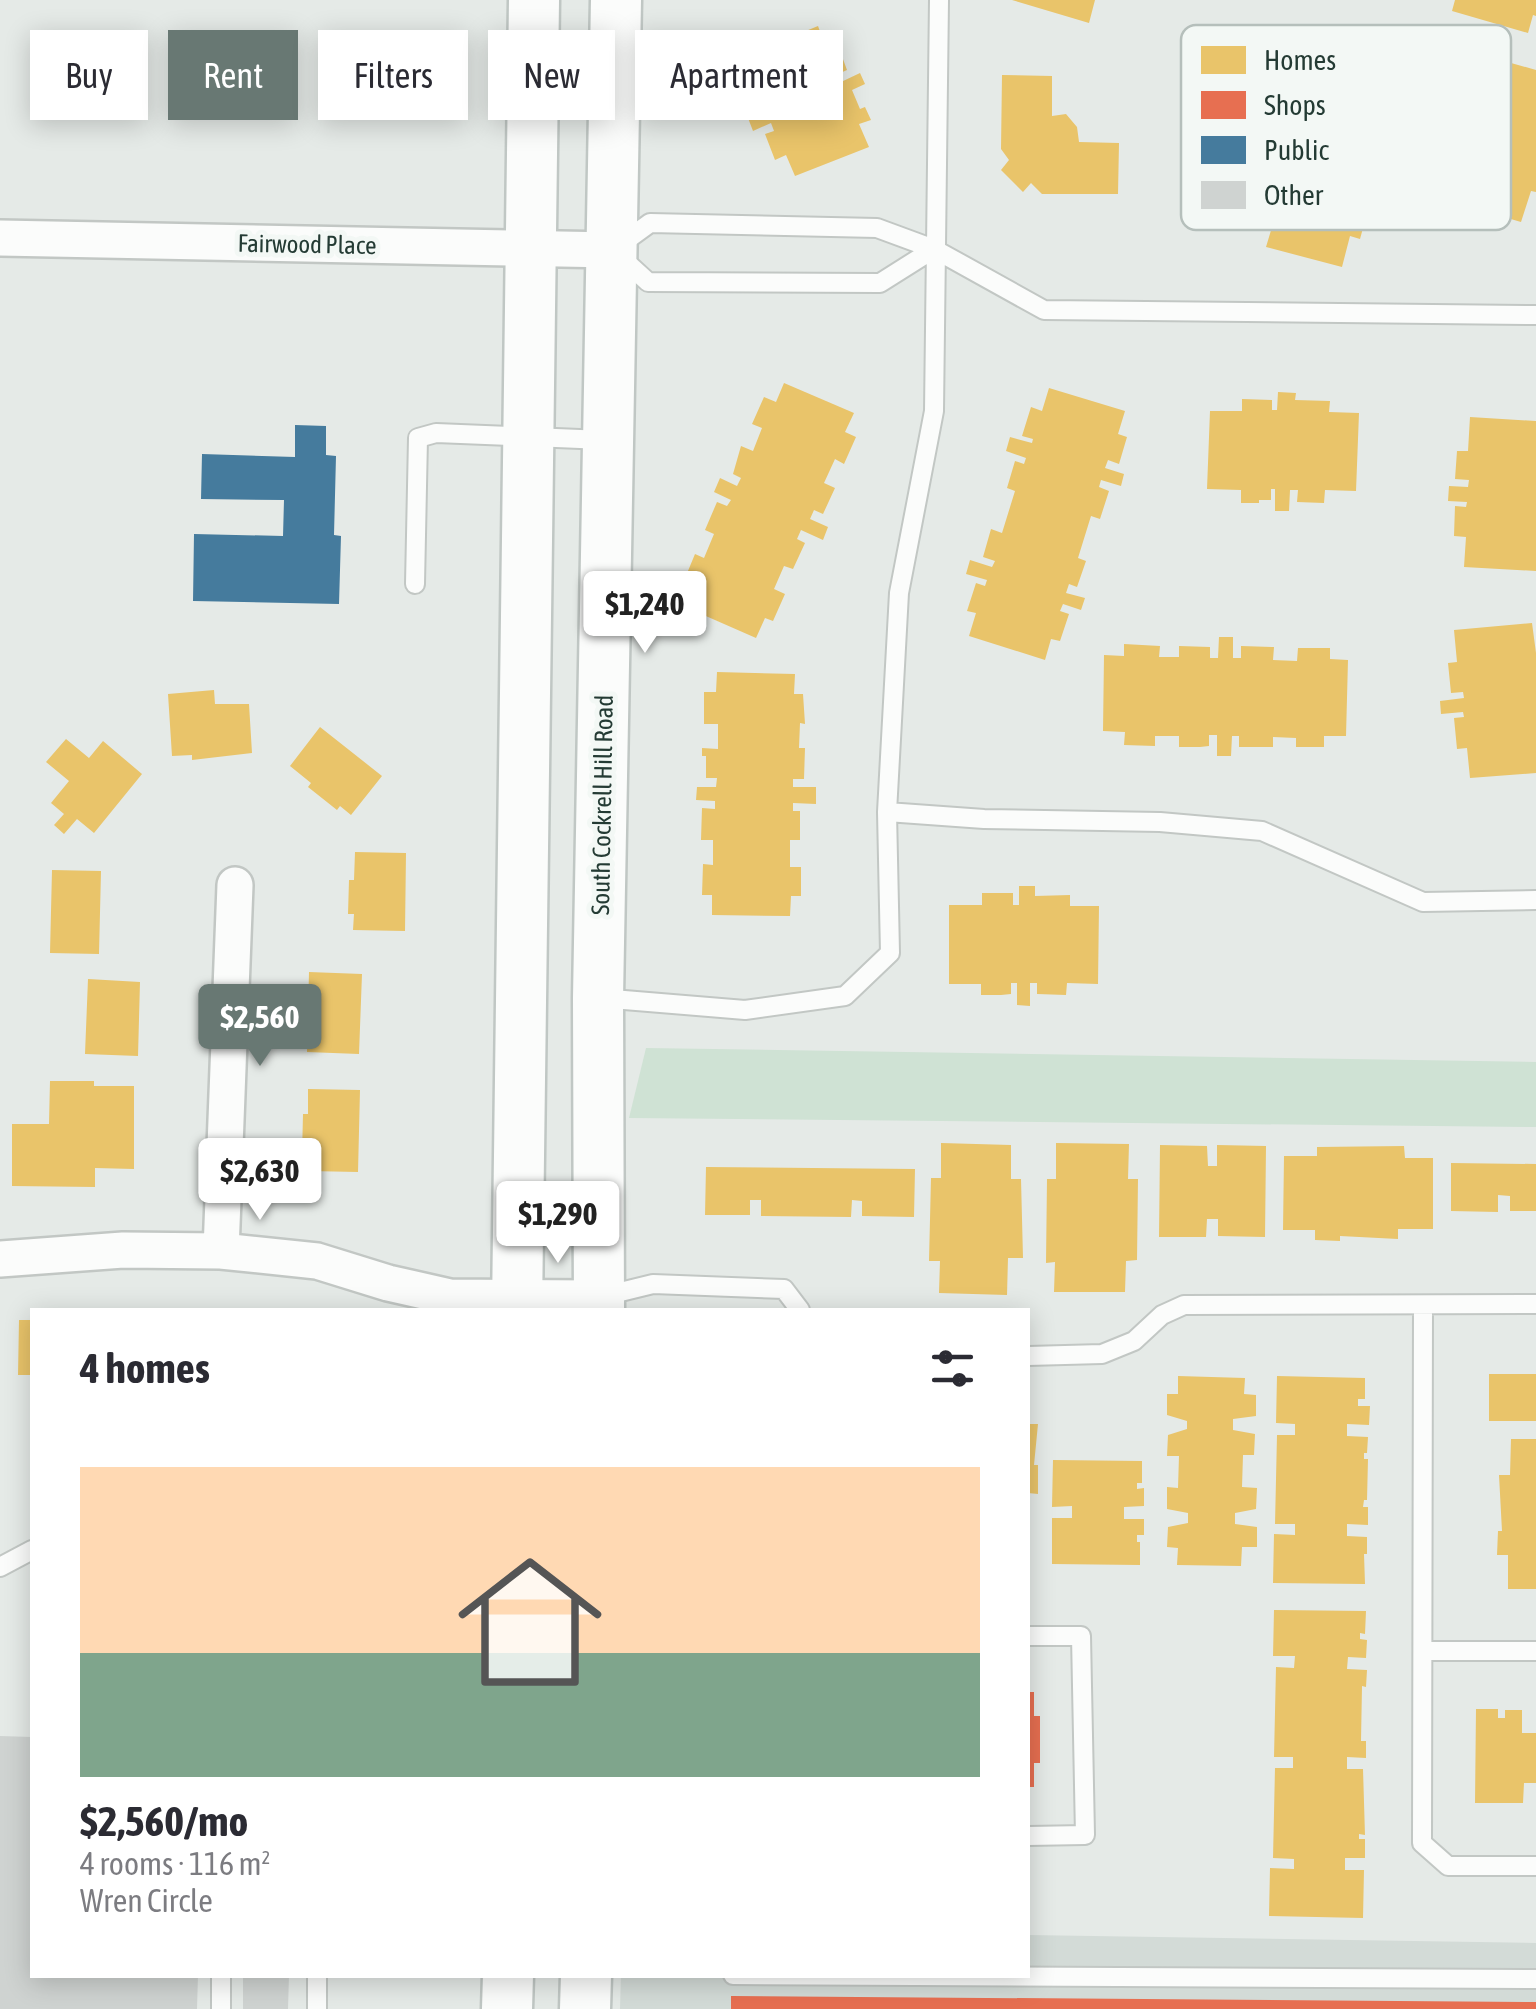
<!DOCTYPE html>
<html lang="en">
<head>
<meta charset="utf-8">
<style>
  :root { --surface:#fff; --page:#f7f7f7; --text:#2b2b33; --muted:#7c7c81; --line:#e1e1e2; --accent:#687873 }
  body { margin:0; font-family:"Asap Condensed",sans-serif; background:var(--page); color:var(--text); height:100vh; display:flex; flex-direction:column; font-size:38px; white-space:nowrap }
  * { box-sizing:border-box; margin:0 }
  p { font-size:32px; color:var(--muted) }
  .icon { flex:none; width:55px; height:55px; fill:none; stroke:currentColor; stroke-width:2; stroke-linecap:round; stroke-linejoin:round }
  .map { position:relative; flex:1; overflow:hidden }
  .panel { position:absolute; left:30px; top:1308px; width:1000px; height:670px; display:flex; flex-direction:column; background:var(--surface); border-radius:0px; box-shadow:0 5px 25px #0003 }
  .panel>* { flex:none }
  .guide { position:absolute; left:30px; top:30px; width:1000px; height:90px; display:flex; gap:20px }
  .price { position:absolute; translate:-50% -85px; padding:0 22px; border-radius:10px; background:#fff; color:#222; font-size:32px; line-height:65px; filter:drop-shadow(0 2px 5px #0008) }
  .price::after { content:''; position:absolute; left:50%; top:60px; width:30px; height:22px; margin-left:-15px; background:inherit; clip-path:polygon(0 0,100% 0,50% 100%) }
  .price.selected { background:var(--accent); color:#fff }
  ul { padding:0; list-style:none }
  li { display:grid; align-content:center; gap:20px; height:530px; padding:0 50px }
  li+li { border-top:2px solid var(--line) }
  li span { display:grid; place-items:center; height:310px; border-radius:0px; color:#555 }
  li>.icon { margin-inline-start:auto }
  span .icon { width:180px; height:180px; fill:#fffc; stroke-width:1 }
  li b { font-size:42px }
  h2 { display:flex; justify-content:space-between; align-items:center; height:120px; padding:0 50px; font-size:42px }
  .pill { padding:0 35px; border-radius:0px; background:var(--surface); box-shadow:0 5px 25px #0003; font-size:35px; line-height:90px }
  .pill.selected { background:var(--accent); color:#fff }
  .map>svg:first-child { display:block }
  .built { fill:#d3dbd7 }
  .green { fill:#cfe2d4 }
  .homes { fill:#e9c46a }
  .shops { fill:#e76f51 }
  .public { fill:#457b9d }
  .building { fill:#cfd3d1 }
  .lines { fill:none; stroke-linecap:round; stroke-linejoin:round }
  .lane-casing { stroke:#c2c7c4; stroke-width:22 }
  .street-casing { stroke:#c2c7c4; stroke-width:40 }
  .secondary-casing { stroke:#c0c7c4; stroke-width:55 }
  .lane { stroke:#fbfcfb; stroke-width:18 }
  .street { stroke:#fbfcfb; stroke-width:35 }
  .secondary { stroke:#fbfcfb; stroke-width:50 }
  .labels { text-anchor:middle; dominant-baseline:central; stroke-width:10; stroke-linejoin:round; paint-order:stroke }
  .street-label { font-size:25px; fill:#243b34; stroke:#f3f8f5 }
  .key { fill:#f3f8f5; stroke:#b5bfbb; stroke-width:2.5 }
  .key-label { font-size:28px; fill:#243b34 }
</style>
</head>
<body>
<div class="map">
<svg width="1536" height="2009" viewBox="0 0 1536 2009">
  <rect width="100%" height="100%" fill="#e5eae7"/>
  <path class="built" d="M 1028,1935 L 1536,1943 L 1536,2009 L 620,2009 L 621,1975 L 1028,1975 Z"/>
  <path class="green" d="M 646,1048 L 1536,1062 L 1536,1127 L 629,1118 Z"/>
  <path class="homes" d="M 1012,0 L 1095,0 L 1089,23 Z
    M 1455,0 L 1536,0 L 1536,16 L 1533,15 L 1528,33 L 1452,11 Z
    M 818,26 L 826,48 L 837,43 L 847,70 L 838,74 L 841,82 L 860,73 L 865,84 L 852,90 L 860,109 L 865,107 L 871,120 L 859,124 L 869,147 L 795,176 L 786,155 L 775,160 L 765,134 L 774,131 L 771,123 L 753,131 L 748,118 L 767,111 L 765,107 L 759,109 L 747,80 L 754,77 L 745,56 Z
    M 1490,57 L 1536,70 L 1536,192 L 1531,191 L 1521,222 L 1446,200 L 1455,170 L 1443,167 L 1452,138 L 1464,141 L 1466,136 L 1447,130 L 1451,117 L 1470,123 L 1472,115 L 1463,113 L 1471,84 L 1481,87 Z
    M 1002,75 L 1052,76 L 1052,116 L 1066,114 L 1077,127 L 1079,142 L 1119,143 L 1118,194 L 1042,194 L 1031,183 L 1023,192 L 1001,170 L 1009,160 L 1001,149 Z
    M 1308,103 L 1383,123 L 1374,154 L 1385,157 L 1372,189 L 1386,193 L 1382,209 L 1362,203 L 1361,208 L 1368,210 L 1360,239 L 1350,236 L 1342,267 L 1266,247 L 1275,217 L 1264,214 L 1273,179 L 1267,178 L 1271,164 L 1289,168 L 1291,162 L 1283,160 L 1291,131 L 1300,134 Z
    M 784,383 L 854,413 L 845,432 L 856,437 L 844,464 L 835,459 L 824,483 L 835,488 L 823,514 L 814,510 L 810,519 L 828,527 L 823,540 L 801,530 L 797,539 L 805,543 L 793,569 L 784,566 L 774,589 L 785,594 L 773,621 L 765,618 L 756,638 L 683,606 L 691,587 L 683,583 L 695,554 L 704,558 L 714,534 L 705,530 L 717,502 L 727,506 L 731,500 L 714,492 L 720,478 L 737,486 L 741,478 L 733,474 L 741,446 L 753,451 L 762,428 L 752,424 L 764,397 L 776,402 Z
    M 1049,388 L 1125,411 L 1118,434 L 1127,437 L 1119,464 L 1108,460 L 1105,468 L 1124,474 L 1121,486 L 1101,480 L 1099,487 L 1109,491 L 1100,519 L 1091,516 L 1078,558 L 1086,561 L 1077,587 L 1069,584 L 1066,593 L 1085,598 L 1081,610 L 1063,604 L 1060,611 L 1069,614 L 1060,641 L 1051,639 L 1045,660 L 969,636 L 976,613 L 967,611 L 976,583 L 985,586 L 987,580 L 966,574 L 970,560 L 992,567 L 995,561 L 983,557 L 991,529 L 1002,533 L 1015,491 L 1007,488 L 1015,461 L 1024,464 L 1026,458 L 1006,451 L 1010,437 L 1032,443 L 1033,439 L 1022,436 L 1031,407 L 1042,411 Z
    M 1278,392 L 1296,393 L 1295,400 L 1330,401 L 1329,412 L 1359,413 L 1356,491 L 1325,490 L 1324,503 L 1297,502 L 1298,490 L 1290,490 L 1289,511 L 1275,511 L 1275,489 L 1271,489 L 1271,500 L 1259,500 L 1259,503 L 1241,503 L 1241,490 L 1207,489 L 1210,411 L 1242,411 L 1242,399 L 1272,400 L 1272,410 L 1277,410 Z
    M 1470,417 L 1536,421 L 1536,571 L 1464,567 L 1466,537 L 1454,536 L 1455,506 L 1466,507 L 1467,502 L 1448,501 L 1449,486 L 1468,487 L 1469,480 L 1455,479 L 1457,451 L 1468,451 Z
    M 1532,623 L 1536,653 L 1536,773 L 1470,778 L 1467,748 L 1457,749 L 1454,718 L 1464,717 L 1463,712 L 1441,714 L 1440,701 L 1464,698 L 1463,692 L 1451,693 L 1448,663 L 1457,662 L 1454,630 Z
    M 1219,637 L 1233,637 L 1233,658 L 1241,658 L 1241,646 L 1274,647 L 1273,660 L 1297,661 L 1298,648 L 1330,648 L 1330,659 L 1348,660 L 1346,736 L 1324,736 L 1324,747 L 1296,747 L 1296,738 L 1273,737 L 1273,747 L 1239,747 L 1239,736 L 1232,736 L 1231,756 L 1217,756 L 1217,735 L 1209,735 L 1209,746 L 1200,747 L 1179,747 L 1179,736 L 1155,736 L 1155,746 L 1124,745 L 1125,732 L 1103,731 L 1104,655 L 1124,656 L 1124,644 L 1160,646 L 1159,657 L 1179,657 L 1179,646 L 1210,647 L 1210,658 L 1218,658 Z
    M 717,672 L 795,674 L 794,694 L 803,694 L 805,724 L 800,723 L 799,748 L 805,748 L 804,779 L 793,779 L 793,787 L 816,787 L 816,804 L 793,803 L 793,811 L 800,811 L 800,840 L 790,840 L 790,867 L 801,867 L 801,896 L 791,896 L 790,916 L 712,915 L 712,895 L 702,895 L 703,864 L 713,865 L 713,840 L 701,840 L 702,808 L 715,809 L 715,801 L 696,800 L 697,787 L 716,787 L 717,778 L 706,778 L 706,756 L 702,756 L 702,748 L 718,749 L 718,724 L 704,724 L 704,692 L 716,692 Z
    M 214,690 L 215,704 L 249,704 L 252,753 L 192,760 L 192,755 L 172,756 L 168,694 Z
    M 320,727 L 382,776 L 351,815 L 340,806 L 337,810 L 308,787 L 311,783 L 290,766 Z
    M 66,739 L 89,758 L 103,741 L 142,774 L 94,833 L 77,819 L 64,834 L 54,825 L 64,814 L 51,803 L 69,781 L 46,762 Z
    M 355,852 L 406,853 L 405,931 L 353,930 L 354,914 L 348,914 L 349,880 L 354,880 Z
    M 52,870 L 101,871 L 99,954 L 50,953 Z
    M 1019,886 L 1035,886 L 1035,896 L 1070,895 L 1070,906 L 1099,906 L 1098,984 L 1067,983 L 1066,995 L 1037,994 L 1037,983 L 1030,983 L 1030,1006 L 1017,1005 L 1017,983 L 1011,983 L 1011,994 L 1001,995 L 981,995 L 981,984 L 949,984 L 949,905 L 982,905 L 982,893 L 1013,893 L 1013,905 L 1019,905 Z
    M 309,972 L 362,974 L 359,1054 L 307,1052 Z
    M 88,979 L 140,982 L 138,1056 L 85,1054 Z
    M 50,1081 L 94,1081 L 94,1086 L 134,1086 L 134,1169 L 95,1168 L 95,1187 L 12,1186 L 12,1124 L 49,1124 Z
    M 308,1089 L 360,1090 L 358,1172 L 309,1171 L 310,1155 L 302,1155 L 303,1114 L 308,1114 Z
    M 941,1143 L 1011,1145 L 1011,1179 L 1021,1179 L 1023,1258 L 1008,1258 L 1007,1295 L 939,1293 L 940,1261 L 929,1261 L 931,1178 L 941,1178 Z
    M 1056,1143 L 1129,1144 L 1128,1179 L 1138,1179 L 1137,1260 L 1126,1261 L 1125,1292 L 1054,1292 L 1055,1262 L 1046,1263 L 1047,1179 L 1056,1179 Z
    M 1160,1145 L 1207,1146 L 1208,1166 L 1217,1166 L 1217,1145 L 1266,1146 L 1265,1237 L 1218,1236 L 1218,1219 L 1207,1219 L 1206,1237 L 1159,1237 Z
    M 1404,1146 L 1405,1158 L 1433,1158 L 1433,1229 L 1398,1229 L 1398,1239 L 1340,1236 L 1340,1241 L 1315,1240 L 1315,1230 L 1283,1230 L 1284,1156 L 1317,1156 L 1317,1147 Z
    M 1451,1163 L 1536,1164 L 1536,1211 L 1510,1211 L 1510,1196 L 1498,1195 L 1498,1212 L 1451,1211 Z
    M 706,1167 L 915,1169 L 914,1217 L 862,1216 L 862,1201 L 852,1200 L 851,1217 L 761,1216 L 761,1200 L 750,1200 L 750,1215 L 705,1215 Z
    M 19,1320 L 32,1320 L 32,1375 L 18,1375 Z
    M 1489,1374 L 1536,1374 L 1536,1421 L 1489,1421 Z
    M 1178,1376 L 1245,1378 L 1244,1394 L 1256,1395 L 1256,1416 L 1233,1419 L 1233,1430 L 1255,1434 L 1254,1455 L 1243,1455 L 1242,1487 L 1257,1488 L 1256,1509 L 1235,1513 L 1235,1524 L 1257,1527 L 1257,1547 L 1242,1547 L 1241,1566 L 1177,1565 L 1178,1548 L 1167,1547 L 1168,1527 L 1188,1523 L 1188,1513 L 1167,1509 L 1167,1487 L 1178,1488 L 1179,1456 L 1167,1456 L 1168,1435 L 1187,1429 L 1187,1421 L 1167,1415 L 1167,1394 L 1178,1394 Z
    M 1277,1376 L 1365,1378 L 1365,1399 L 1358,1399 L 1358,1406 L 1370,1406 L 1369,1425 L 1347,1424 L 1347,1436 L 1368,1437 L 1367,1453 L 1364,1453 L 1364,1459 L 1368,1459 L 1367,1500 L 1364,1500 L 1363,1507 L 1368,1507 L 1368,1525 L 1347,1524 L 1347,1536 L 1367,1537 L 1367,1554 L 1364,1554 L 1365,1584 L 1273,1583 L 1274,1534 L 1295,1535 L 1295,1524 L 1275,1524 L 1277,1435 L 1295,1435 L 1295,1424 L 1276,1423 Z
    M 1028,1424 L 1038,1424 L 1034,1465 L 1038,1465 L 1038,1494 L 1028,1493 Z
    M 1511,1439 L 1536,1439 L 1536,1589 L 1508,1589 L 1508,1555 L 1497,1555 L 1498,1531 L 1502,1531 L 1499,1475 L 1510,1475 Z
    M 1053,1460 L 1142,1461 L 1142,1483 L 1137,1483 L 1137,1489 L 1144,1488 L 1144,1506 L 1124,1507 L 1124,1519 L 1144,1519 L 1144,1535 L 1137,1535 L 1137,1542 L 1140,1542 L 1140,1565 L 1052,1564 L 1052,1518 L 1072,1518 L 1072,1506 L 1052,1507 Z
    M 1274,1610 L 1366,1611 L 1365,1634 L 1360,1633 L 1360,1639 L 1367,1640 L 1366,1658 L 1348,1657 L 1347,1669 L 1367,1670 L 1366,1687 L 1362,1686 L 1361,1741 L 1366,1741 L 1366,1758 L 1347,1757 L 1347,1769 L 1363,1769 L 1365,1835 L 1359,1834 L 1359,1839 L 1365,1839 L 1365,1858 L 1345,1858 L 1345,1870 L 1364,1870 L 1363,1918 L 1269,1916 L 1270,1868 L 1294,1869 L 1294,1859 L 1273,1858 L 1275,1768 L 1293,1768 L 1293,1757 L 1274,1757 L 1276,1667 L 1294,1668 L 1295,1656 L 1273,1656 Z
    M 1476,1709 L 1498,1709 L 1498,1718 L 1505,1718 L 1505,1710 L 1522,1710 L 1522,1733 L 1536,1733 L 1536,1783 L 1524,1783 L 1523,1803 L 1475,1803 Z"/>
  <path class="shops" d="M 1028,1692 L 1034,1692 L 1034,1716 L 1040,1716 L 1040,1763 L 1034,1763 L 1034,1787 L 1028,1787 Z
    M 731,1996 L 1536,2002 L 1536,2009 L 731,2009 Z"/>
  <path class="public" d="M 295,425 L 326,426 L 326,455 L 336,456 L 334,535 L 341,536 L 339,604 L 193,601 L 194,534 L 283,536 L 284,500 L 201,499 L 202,454 L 295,457 Z"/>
  <path class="building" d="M 0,1736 L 32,1737 L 32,1975 L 198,1975 L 197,2009 L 0,2009 Z
    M 243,1975 L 289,1975 L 288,2009 L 243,2009 Z"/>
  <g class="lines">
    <g class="lane-casing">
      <path id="lane" d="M 934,249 L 880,283 L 648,282 L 613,250 L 650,223 L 877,228 L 934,249 L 1044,310 L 1536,315
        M 415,584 L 418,438 L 436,433 L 604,440
        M 887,812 L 899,593 L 934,411 L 939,0
        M 600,998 L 745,1010 L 845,996 L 890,953 L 887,812 L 984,819 L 1160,822 L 1262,831 L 1423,902 L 1536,900
        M 604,1296 L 653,1284 L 784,1289 L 800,1310
        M 1423,1306 L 1422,1843 L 1448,1866 L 1536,1866
        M 1028,1356 L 1102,1354 L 1134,1341 L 1162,1315 L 1184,1305 L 1536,1304
        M 0,1567 L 32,1550
        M 1028,1636 L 1081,1636 L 1085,1835 L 1028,1836
        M 1423,1651 L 1536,1651
        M 221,1975 L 221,2009
        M 733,1975 L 1536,1979
        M 317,2009 L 317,1975"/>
    </g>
    <g class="street-casing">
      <path id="street" d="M 0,238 L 613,250
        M 221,1251 L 235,885
        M 0,1259 L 123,1250 L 221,1251 L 317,1261 L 388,1283 L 450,1297 L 599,1298"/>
    </g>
    <g class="secondary-casing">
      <path id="secondary" d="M 517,1310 L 534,0
        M 599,1310 L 598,998 L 616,0
        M 507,2009 L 508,1975
        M 585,2009 L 586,1975"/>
    </g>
    <use href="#lane" class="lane"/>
    <use href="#street" class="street"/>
    <use href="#secondary" class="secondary"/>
  </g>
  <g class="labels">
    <g class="street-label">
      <text transform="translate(307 244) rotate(1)">Fairwood Place</text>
      <text transform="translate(602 805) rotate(-89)">South Cockrell Hill Road</text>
    </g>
  </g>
  <rect x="1181" y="25" width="330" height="205" rx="15" class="key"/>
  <rect x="1201" y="46" width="45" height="28" fill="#e9c46a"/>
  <rect x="1201" y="91" width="45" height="28" fill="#e76f51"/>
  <rect x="1201" y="136" width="45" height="28" fill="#457b9d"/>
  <rect x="1201" y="181" width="45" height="28" fill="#cfd3d1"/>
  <g class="key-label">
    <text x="1264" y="70">Homes</text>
    <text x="1264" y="115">Shops</text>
    <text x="1264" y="160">Public</text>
    <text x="1264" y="205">Other</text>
  </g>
</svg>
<b class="price" style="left:645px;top:656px">$1,240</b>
<b class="price selected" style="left:260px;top:1069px">$2,560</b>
<b class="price" style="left:260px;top:1223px">$2,630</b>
<b class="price" style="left:558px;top:1266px">$1,290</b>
<div class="guide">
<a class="pill">Buy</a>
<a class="pill selected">Rent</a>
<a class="pill">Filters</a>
<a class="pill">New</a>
<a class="pill">Apartment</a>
</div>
<section class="panel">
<h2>4 homes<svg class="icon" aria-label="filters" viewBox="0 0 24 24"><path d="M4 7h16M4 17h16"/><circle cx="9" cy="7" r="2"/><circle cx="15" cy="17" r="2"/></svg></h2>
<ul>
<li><span style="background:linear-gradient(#ffd9b3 60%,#7fa58c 0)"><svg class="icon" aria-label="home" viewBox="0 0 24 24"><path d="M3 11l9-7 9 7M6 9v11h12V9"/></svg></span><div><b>$2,560/mo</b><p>4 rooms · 116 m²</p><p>Wren Circle</p></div></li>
</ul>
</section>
</div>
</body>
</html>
